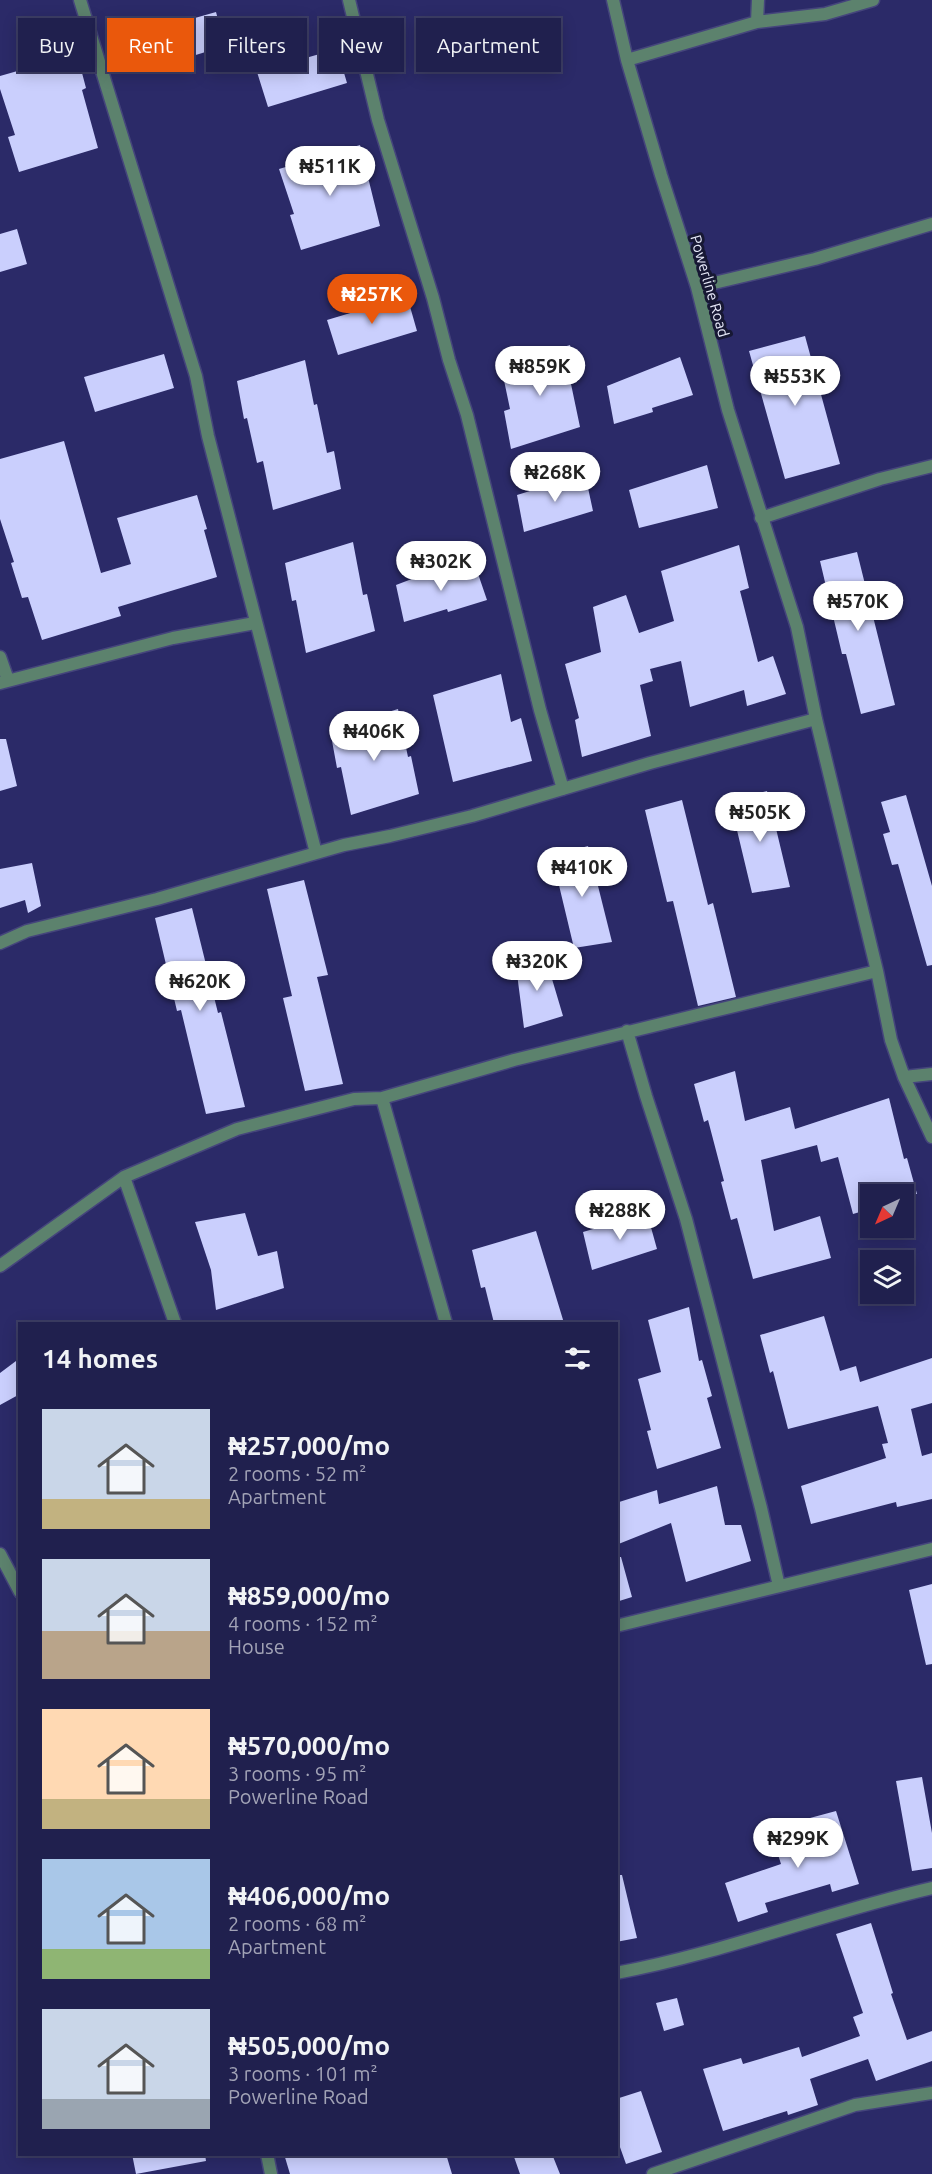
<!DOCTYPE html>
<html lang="en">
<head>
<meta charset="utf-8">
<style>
  :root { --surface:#20204e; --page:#2d2d58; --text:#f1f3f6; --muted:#a2a3b6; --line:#3d3e66; --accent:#ea580c }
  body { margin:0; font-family:Ubuntu,sans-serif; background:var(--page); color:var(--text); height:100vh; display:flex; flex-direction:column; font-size:22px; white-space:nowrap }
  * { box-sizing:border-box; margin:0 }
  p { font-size:20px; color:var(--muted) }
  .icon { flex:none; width:33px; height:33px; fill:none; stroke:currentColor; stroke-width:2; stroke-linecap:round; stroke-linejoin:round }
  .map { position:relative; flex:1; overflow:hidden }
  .details { position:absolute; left:18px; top:1322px; width:600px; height:834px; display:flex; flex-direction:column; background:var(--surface); border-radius:0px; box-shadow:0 3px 15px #0003,0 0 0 2px var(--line) }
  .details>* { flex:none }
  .guide { position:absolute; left:18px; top:18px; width:600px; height:54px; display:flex; gap:12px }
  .needle { width:39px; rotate:224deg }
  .fabs { position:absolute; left:860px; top:1184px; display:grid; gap:12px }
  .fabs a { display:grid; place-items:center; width:54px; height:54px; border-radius:0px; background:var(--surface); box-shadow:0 3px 15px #0003,0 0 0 2px var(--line); font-size:30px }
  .price { position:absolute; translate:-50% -51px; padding:0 14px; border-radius:21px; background:#fff; color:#222; font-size:20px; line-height:39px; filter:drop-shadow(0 2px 3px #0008) }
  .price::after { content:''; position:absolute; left:50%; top:36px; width:18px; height:14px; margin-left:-9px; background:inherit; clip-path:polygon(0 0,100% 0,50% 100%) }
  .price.active { background:var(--accent); color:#fff }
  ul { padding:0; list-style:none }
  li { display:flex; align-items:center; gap:18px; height:150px; padding:0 24px }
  li span { display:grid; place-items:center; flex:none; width:168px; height:120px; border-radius:0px; color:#555 }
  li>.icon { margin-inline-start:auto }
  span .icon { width:72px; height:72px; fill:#fffc; stroke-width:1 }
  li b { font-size:26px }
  h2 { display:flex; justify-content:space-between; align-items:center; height:72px; padding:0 24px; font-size:26px }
  .tag { padding:0 21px; border-radius:0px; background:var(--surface); box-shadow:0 3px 15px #0003,0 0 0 2px var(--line); font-size:21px; line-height:54px }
  .tag.active { background:var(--accent); color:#fff }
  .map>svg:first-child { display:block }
  .building { fill:#cacffd }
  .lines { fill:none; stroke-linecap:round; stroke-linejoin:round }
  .street-casing { stroke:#45457c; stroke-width:15 }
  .street { stroke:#5c826d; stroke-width:12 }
  .labels { text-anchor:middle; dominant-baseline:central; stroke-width:6; stroke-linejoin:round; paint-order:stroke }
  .street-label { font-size:15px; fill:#e8eafa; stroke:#171834 }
</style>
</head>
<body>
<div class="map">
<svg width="932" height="2174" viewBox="0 0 932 2174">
  <rect width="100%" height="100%" fill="#2b2a68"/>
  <path class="building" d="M 216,12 L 225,46 L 147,70 L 135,35 Z
    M 337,49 L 347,83 L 268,107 L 257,72 Z
    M 77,54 L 86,88 L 82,90 L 98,148 L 19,172 L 8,137 L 15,135 L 0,89 L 0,76 Z
    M 360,145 L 380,226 L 301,250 L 290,215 L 294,214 L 279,169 Z
    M 17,229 L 27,264 L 0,272 L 0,234 Z
    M 407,296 L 417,331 L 338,355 L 327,320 Z
    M 805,336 L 840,464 L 785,479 L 749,351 Z
    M 570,345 L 577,382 L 571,384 L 580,427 L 511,449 L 504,411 L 510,409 L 501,366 Z
    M 164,354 L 174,388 L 95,412 L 84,377 Z
    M 680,357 L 693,395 L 652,408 L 653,412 L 614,424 L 607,386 Z
    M 305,360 L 314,405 L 317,404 L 327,453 L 334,451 L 341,489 L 273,510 L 263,461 L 257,463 L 247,418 L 244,419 L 237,381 Z
    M 64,441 L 101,573 L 131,564 L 117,518 L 197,495 L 207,529 L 204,530 L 217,577 L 118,607 L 121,616 L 42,640 L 28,597 L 22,598 L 11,563 L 14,562 L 0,519 L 0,459 Z
    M 707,465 L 718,508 L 639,528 L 629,490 Z
    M 585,474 L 593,511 L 524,532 L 517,495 Z
    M 353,542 L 363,595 L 367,594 L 375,631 L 306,653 L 296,600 L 292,601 L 285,563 Z
    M 739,545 L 749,588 L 740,591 L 758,662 L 773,656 L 786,694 L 747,706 L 744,690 L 690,707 L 681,661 L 650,669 L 653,681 L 640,685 L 651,736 L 582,757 L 575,720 L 579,718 L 565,664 L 601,652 L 593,607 L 626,595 L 639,633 L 674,621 L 661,571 Z
    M 857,552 L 895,705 L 861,714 L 846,654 L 842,654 L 820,561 Z
    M 474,562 L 487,600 L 448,612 L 447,609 L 404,622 L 396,585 L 430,572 L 432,578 Z
    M 501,674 L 511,722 L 521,718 L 532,761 L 453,782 L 433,695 Z
    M 398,709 L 408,757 L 411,756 L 419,794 L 351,815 L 341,767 L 337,768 L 330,730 Z
    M 0,739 L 6,739 L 17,786 L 0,791 Z
    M 767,791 L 790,887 L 752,893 L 730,801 Z
    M 906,795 L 932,886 L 932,965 L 927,966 L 898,864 L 892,865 L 883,834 L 890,832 L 881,802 Z
    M 682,800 L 708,905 L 713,903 L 736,997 L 698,1006 L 673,901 L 667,902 L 645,810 Z
    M 588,846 L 612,942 L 574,948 L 552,856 Z
    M 32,863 L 41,906 L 28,913 L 25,900 L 0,908 L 0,869 Z
    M 304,880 L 328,975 L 317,977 L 343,1084 L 305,1091 L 283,998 L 292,996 L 267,889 Z
    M 192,908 L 218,1013 L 221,1012 L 245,1107 L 206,1114 L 181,1010 L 177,1011 L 155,918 Z
    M 544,952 L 563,1016 L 524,1028 L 516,966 Z
    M 735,1071 L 745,1121 L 790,1107 L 795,1129 L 889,1098 L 904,1159 L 907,1158 L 917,1194 L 870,1194 L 870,1209 L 853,1214 L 838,1157 L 821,1162 L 817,1145 L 761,1160 L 774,1231 L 820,1216 L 831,1258 L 753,1279 L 737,1218 L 731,1220 L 721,1182 L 724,1181 L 708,1120 L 704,1122 L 694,1084 Z
    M 245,1213 L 258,1256 L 277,1251 L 284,1288 L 216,1310 L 211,1270 L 195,1222 Z
    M 647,1213 L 657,1249 L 592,1270 L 583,1232 Z
    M 536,1231 L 564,1323 L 494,1323 L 485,1287 L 481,1288 L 472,1250 Z
    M 689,1307 L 699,1361 L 702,1360 L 712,1396 L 707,1398 L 721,1448 L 657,1469 L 647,1431 L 651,1430 L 638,1379 L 661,1372 L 648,1320 Z
    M 824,1316 L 840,1371 L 856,1366 L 860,1382 L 932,1358 L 932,1403 L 911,1409 L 922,1456 L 932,1453 L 932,1499 L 897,1507 L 896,1502 L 811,1524 L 801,1486 L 886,1458 L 882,1444 L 888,1443 L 878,1406 L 788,1429 L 773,1371 L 770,1373 L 760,1335 Z
    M 20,1358 L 20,1394 L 0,1405 L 0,1373 Z
    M 717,1486 L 725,1525 L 741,1525 L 751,1561 L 686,1582 L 671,1523 L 616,1545 L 616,1503 L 657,1490 L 659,1504 Z
    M 616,1557 L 621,1557 L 632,1597 L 616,1602 Z
    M 932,1584 L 932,1664 L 926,1665 L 909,1590 Z
    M 922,1777 L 932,1833 L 932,1868 L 912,1871 L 896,1781 Z
    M 836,1811 L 859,1884 L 832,1892 L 830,1884 L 765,1903 L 768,1912 L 738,1922 L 725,1883 L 781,1864 L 774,1842 L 813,1830 L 810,1818 Z
    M 616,1875 L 622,1875 L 637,1938 L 616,1942 Z
    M 871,1923 L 893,1993 L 891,1994 L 907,2040 L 932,2031 L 932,2061 L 876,2081 L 868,2059 L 810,2079 L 818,2105 L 788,2115 L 787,2111 L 723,2131 L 703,2069 L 741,2058 L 743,2064 L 799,2047 L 802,2057 L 860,2036 L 853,2017 L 863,2013 L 836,1934 Z
    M 677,1998 L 684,2025 L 664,2031 L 656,2003 Z
    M 641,2091 L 662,2152 L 626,2164 L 616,2136 L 616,2099 Z
    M 132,2154 L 205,2154 L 206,2161 L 136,2174 Z
    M 284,2154 L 446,2154 L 452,2174 L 290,2174 Z
    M 513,2154 L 552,2154 L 560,2174 L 520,2174 Z"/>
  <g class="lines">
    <g class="street-casing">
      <path id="street" d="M 80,0 L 196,376 L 208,436 L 316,853
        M 349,0 L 378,120 L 433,298 L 449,360 L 467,415 L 540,710 L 563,789
        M 613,0 L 627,60 L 661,175 L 697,287 L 728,410 L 797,627 L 816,719 L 877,971 L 891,1040 L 904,1077 L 932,1137
        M 757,22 L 758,0
        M 627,60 L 757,22 L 825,14 L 873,0
        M 697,287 L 815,259 L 932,224
        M 761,518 L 880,479 L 932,466
        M 0,657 L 8,680
        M 0,683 L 173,638 L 255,623
        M 0,943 L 27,931 L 157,899 L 344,845 L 390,836 L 472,816 L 650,763 L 816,719
        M 627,1031 L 646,1096 L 686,1219 L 761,1508 L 779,1586
        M 904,1077 L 932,1074
        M 382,1098 L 446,1323
        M 124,1177 L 175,1323
        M 0,1266 L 124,1177 L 237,1129 L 354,1099 L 382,1098 L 514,1060 L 877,971
        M 0,1554 L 20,1592
        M 616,1626 L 932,1549
        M 616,1973 C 724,1953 826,1912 932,1888
        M 267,2154 L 271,2174
        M 653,2174 L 855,2105 L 932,2093"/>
    </g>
    <use href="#street" class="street"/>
  </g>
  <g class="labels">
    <g class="street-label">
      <text transform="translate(710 286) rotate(74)">Powerline Road</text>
    </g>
  </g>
</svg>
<div class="fabs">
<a><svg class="needle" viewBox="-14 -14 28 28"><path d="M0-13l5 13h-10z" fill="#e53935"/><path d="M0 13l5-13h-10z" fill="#a2a3b6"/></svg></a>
<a><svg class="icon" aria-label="layers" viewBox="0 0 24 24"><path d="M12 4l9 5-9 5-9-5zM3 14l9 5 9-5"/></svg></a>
</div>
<b class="price" style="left:330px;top:197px">₦511K</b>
<b class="price active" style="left:372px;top:325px">₦257K</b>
<b class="price" style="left:540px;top:397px">₦859K</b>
<b class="price" style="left:795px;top:407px">₦553K</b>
<b class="price" style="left:555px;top:503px">₦268K</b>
<b class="price" style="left:441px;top:592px">₦302K</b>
<b class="price" style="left:858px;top:632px">₦570K</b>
<b class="price" style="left:374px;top:762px">₦406K</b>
<b class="price" style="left:760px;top:843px">₦505K</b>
<b class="price" style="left:582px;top:898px">₦410K</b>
<b class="price" style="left:537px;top:992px">₦320K</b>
<b class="price" style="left:200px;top:1012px">₦620K</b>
<b class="price" style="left:620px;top:1241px">₦288K</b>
<b class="price" style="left:798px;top:1869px">₦299K</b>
<div class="guide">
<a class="tag">Buy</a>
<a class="tag active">Rent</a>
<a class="tag">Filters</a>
<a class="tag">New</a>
<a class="tag">Apartment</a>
</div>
<section class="details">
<h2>14 homes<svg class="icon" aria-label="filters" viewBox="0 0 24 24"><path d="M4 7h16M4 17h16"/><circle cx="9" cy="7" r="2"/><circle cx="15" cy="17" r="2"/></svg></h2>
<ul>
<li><span style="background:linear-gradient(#c9d6e8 75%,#c2b280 0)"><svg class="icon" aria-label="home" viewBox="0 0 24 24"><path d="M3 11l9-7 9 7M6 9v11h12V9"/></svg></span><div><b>₦257,000/mo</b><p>2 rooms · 52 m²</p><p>Apartment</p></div></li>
<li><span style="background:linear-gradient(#c9d6e8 60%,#b9a48a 0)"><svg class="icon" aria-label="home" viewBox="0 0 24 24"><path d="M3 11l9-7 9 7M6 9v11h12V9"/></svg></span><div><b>₦859,000/mo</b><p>4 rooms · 152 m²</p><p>House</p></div></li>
<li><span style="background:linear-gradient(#ffd9b3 75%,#c2b280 0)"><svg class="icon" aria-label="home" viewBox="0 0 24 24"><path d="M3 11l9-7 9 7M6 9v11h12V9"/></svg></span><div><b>₦570,000/mo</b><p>3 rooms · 95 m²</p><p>Powerline Road</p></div></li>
<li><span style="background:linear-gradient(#a9c7e8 75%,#8fb573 0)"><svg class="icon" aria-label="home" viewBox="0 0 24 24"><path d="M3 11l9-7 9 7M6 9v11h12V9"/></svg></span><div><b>₦406,000/mo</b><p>2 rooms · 68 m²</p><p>Apartment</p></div></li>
<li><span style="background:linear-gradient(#c9d6e8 75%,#9aa5b1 0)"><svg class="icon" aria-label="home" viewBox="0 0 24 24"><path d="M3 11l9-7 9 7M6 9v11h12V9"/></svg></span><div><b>₦505,000/mo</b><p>3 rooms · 101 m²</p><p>Powerline Road</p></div></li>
</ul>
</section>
</div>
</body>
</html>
